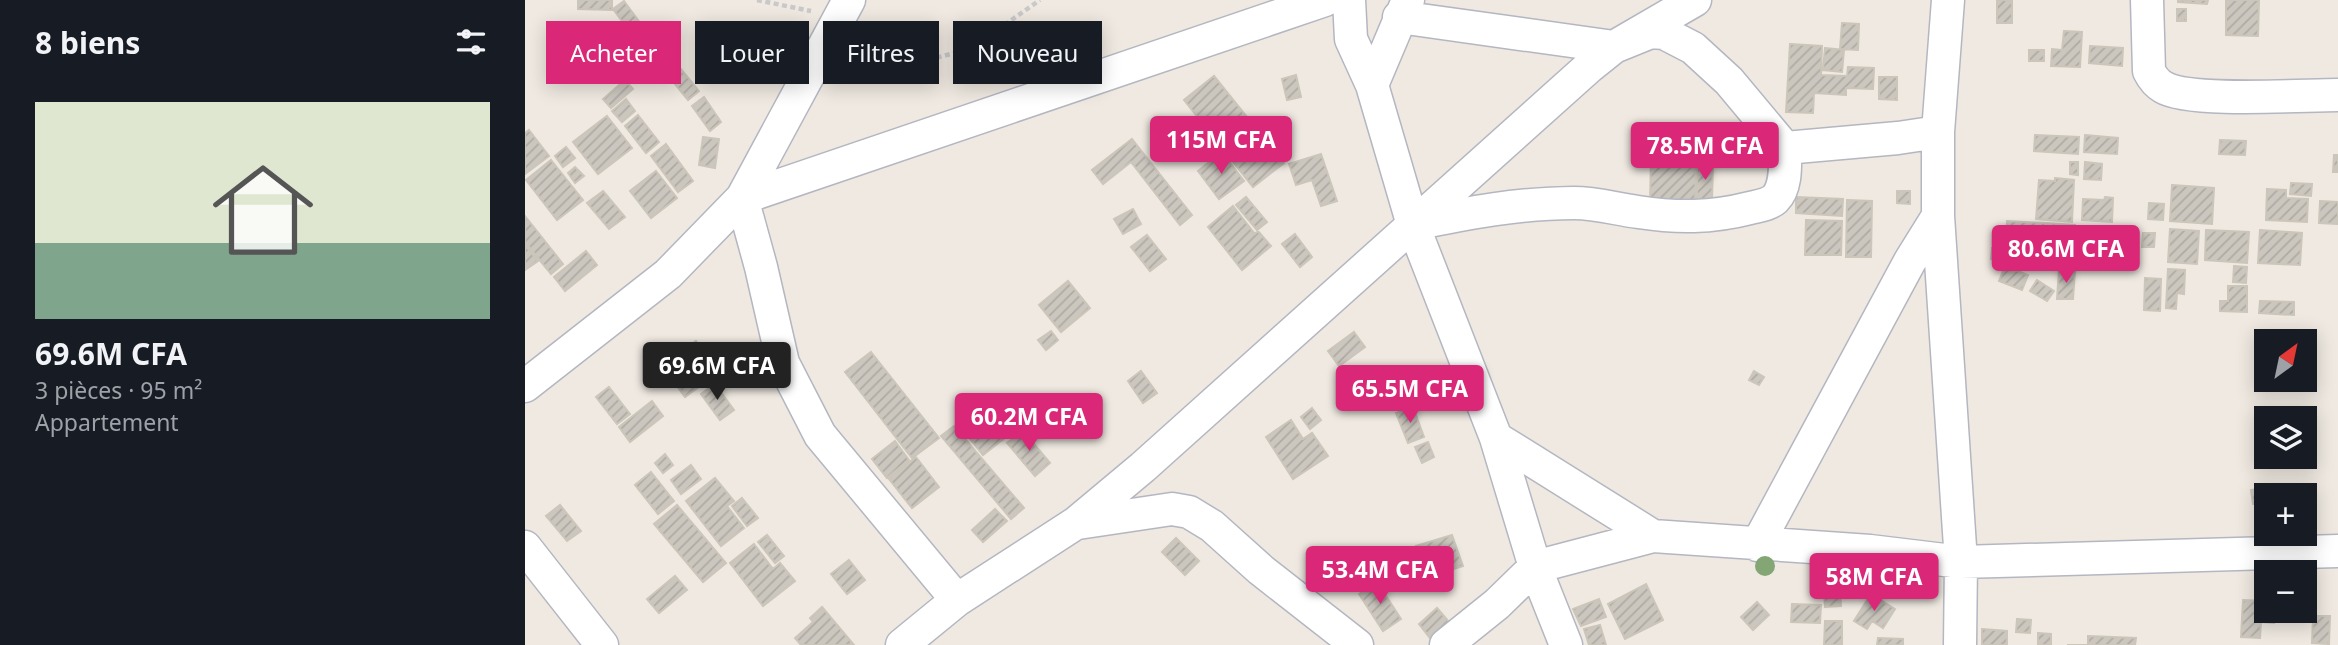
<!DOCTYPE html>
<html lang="fr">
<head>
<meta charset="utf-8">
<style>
  :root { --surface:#171b24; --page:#20242c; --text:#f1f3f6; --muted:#9ea1a6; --line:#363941; --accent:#db2777 }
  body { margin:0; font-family:"Noto Sans",sans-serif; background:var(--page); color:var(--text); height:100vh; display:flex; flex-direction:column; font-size:26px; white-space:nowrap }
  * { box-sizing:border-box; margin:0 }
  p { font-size:23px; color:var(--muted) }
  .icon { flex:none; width:38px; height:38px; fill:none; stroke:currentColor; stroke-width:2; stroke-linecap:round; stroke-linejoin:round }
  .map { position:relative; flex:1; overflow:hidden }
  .details { display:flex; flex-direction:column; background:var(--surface); width:525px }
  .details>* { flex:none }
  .banner { position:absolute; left:21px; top:21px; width:665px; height:63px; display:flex; gap:14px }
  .needle { width:46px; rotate:33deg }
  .tools { position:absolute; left:1729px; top:329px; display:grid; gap:14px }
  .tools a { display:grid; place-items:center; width:63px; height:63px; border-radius:0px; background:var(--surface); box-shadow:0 4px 18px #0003; font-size:35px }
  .price { position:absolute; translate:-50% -60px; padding:0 16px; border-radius:7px; background:var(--accent); color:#fff; font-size:23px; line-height:46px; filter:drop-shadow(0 2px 4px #0008) }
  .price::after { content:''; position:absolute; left:50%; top:42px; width:21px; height:16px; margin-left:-10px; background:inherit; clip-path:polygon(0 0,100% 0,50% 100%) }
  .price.active { background:#222; color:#fff }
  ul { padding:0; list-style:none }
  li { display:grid; align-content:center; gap:14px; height:371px; padding:0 35px }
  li+li { border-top:2px solid var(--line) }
  li span { display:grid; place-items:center; height:217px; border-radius:0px; color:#555 }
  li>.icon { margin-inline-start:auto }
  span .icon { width:126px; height:126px; fill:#fffc; stroke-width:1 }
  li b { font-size:30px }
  h2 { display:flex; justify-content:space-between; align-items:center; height:84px; padding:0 35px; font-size:30px }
  .pill { padding:0 24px; border-radius:0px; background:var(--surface); box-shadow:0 4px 18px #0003; font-size:24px; line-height:63px }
  .pill.active { background:var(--accent); color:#fff }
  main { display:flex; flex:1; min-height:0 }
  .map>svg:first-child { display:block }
  .building { fill:url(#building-hatch); stroke:#cbc5ba; stroke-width:2 }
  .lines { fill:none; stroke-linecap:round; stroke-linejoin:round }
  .minor-casing { stroke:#b4b7c1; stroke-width:35 }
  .path { stroke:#c9c9c9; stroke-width:4.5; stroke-dasharray:5 3.5; stroke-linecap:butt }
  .minor { stroke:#fff; stroke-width:32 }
  .tree { fill:#84a574 }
</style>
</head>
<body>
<main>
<section class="details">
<h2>8 biens<svg class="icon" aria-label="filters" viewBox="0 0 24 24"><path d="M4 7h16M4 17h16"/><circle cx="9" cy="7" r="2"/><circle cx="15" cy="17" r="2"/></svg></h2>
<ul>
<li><span style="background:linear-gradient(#dfe7d0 65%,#7fa58c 0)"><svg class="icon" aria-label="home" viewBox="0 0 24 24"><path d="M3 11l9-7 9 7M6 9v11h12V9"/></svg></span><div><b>69.6M CFA</b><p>3 pièces · 95 m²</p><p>Appartement</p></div></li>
</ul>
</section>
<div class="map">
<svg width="1813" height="645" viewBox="0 0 1813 645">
  <defs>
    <pattern id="building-hatch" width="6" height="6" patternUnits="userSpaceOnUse" patternTransform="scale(1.75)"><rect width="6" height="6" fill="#cbc7bf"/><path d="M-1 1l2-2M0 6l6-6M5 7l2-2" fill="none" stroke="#afaba4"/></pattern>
  </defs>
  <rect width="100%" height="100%" fill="#efe9e1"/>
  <path class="building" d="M 53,0 L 87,0 L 87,10 L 53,9 Z
    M 1472,0 L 1487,0 L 1487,23 L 1472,23 Z
    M 1653,0 L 1683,0 L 1682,4 L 1653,2 Z
    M 1701,0 L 1734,0 L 1733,36 L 1701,35 Z
    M 99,1 L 133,47 L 122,55 L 88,9 Z
    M 1652,9 L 1661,9 L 1661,21 L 1652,21 Z
    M 1317,23 L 1334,24 L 1333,50 L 1315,49 Z
    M 1539,31 L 1557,32 L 1555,67 L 1526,66 L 1527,49 L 1537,50 Z
    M 1265,44 L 1297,46 L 1296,75 L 1322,76 L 1323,67 L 1349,68 L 1348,89 L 1321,88 L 1321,95 L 1289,93 L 1288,113 L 1261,112 Z
    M 1565,46 L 1598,48 L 1597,66 L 1564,63 Z
    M 1300,48 L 1319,50 L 1317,72 L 1298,70 Z
    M 1504,50 L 1519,50 L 1519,61 L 1504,61 Z
    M 151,63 L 174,91 L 163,100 L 140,72 Z
    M 771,75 L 776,97 L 762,100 L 757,79 Z
    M 689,76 L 759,163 L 728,187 L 659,100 Z
    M 1354,77 L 1372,77 L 1372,100 L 1354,99 Z
    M 100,80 L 108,89 L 86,108 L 78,99 Z
    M 179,97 L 196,122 L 185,131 L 167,106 Z
    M 101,99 L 110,111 L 97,122 L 87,111 Z
    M 113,115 L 134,142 L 121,153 L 100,126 Z
    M 82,116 L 107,148 L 73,174 L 48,142 Z
    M 4,130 L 24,156 L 0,174 L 0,133 Z
    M 1510,135 L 1554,137 L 1553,154 L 1509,151 Z
    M 1560,135 L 1593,138 L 1592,154 L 1559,152 Z
    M 178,137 L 194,139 L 190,168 L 174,165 Z
    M 607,139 L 667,215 L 655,225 L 606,162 L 578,184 L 567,170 Z
    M 1695,140 L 1721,141 L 1720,155 L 1694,154 Z
    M 141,144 L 168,181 L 153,192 L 126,156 Z
    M 41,147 L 50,158 L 38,167 L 30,156 Z
    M 697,152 L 719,181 L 694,199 L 673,171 Z
    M 1126,152 L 1171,153 L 1170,208 L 1125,207 Z
    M 796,154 L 812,201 L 796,206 L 787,180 L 771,185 L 764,164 Z
    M 1809,155 L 1813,155 L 1813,172 L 1808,172 Z
    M 26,160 L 58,200 L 32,220 L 1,180 Z
    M 1545,162 L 1553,162 L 1553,175 L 1545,174 Z
    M 1560,162 L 1577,164 L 1576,180 L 1559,179 Z
    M 1172,164 L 1188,164 L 1187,200 L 1172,199 Z
    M 50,167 L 59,176 L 50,183 L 43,173 Z
    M 131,171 L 152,198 L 126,218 L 105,191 Z
    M 1530,178 L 1549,180 L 1547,222 L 1511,219 L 1514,180 L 1530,181 Z
    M 1766,183 L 1787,184 L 1786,196 L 1765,194 Z
    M 1647,185 L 1689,188 L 1687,224 L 1645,221 Z
    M 1742,189 L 1761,190 L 1761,198 L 1783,199 L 1782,222 L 1741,220 Z
    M 78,191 L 100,217 L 84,229 L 62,203 Z
    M 1372,191 L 1385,191 L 1385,204 L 1372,203 Z
    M 721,197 L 742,222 L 732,230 L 711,205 Z
    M 1271,197 L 1318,199 L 1317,216 L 1271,213 Z
    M 1580,197 L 1588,198 L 1587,222 L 1557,220 L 1558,199 L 1579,200 Z
    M 1322,200 L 1347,201 L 1346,257 L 1321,257 Z
    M 1795,201 L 1813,202 L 1813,224 L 1794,223 Z
    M 1624,203 L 1639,204 L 1638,220 L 1623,219 Z
    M 708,206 L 730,234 L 733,231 L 746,246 L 717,270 L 683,227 Z
    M 608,209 L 616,224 L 598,234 L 589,219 Z
    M 0,216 L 38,264 L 26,274 L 0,242 Z
    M 1281,220 L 1317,221 L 1316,255 L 1280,255 Z
    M 1482,221 L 1520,223 L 1519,239 L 1481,236 Z
    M 1522,223 L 1550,225 L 1549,241 L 1522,239 Z
    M 1645,229 L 1674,231 L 1672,264 L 1643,262 Z
    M 1681,230 L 1724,232 L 1722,263 L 1680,260 Z
    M 1735,230 L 1777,233 L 1775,265 L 1733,263 Z
    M 1618,233 L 1630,233 L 1629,247 L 1617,247 Z
    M 770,234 L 787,257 L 775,267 L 757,244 Z
    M 622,235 L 641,259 L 625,271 L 606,247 Z
    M 0,245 L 13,261 L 0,270 Z
    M 1467,248 L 1479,248 L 1478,260 L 1466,259 Z
    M 61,251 L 72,265 L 40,291 L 29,277 Z
    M 1480,266 L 1503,275 L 1497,290 L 1474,281 Z
    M 1709,266 L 1722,267 L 1721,283 L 1708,282 Z
    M 1643,269 L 1660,270 L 1659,294 L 1652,293 L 1651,309 L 1641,308 Z
    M 1534,270 L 1550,271 L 1548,299 L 1532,299 Z
    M 1620,278 L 1636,279 L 1635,311 L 1619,310 Z
    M 1512,280 L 1529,291 L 1522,301 L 1505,291 Z
    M 543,281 L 565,308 L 536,332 L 514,305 Z
    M 1703,286 L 1722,286 L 1722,312 L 1695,311 L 1695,301 L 1703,301 Z
    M 1735,301 L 1769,302 L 1769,315 L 1734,313 Z
    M 526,331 L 533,340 L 521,350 L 513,340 Z
    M 829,332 L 840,347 L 814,366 L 803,351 Z
    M 171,341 L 194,372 L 160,397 L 149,382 L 168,368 L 156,352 Z
    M 346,352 L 414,438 L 387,458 L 320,372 Z
    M 616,371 L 632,393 L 618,403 L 603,381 Z
    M 1229,371 L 1239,377 L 1234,385 L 1224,380 Z
    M 190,384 L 209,410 L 195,420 L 176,394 Z
    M 84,387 L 105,414 L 92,424 L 71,397 Z
    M 471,396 L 495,426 L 458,455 L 434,425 Z
    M 127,401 L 138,416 L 105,442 L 94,427 Z
    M 888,407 L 899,437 L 883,443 L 871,413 Z
    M 787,408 L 796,420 L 785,429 L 776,417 Z
    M 766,420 L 778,439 L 787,433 L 803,456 L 768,479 L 741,437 Z
    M 429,426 L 499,508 L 486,519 L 416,436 Z
    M 498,431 L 525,463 L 510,476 L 482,443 Z
    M 370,441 L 384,460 L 362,478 L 347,459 Z
    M 903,442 L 909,457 L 897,463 L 890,447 Z
    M 140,454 L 148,465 L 138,473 L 130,463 Z
    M 391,457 L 414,487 L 387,508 L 364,479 Z
    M 166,465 L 176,479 L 156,494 L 146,480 Z
    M 126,472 L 149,501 L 133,514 L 110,485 Z
    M 190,478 L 209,501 L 202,506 L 219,528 L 196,546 L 161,501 Z
    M 1739,488 L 1740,503 L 1728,504 L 1726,490 Z
    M 217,498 L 233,518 L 222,526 L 207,506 Z
    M 35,505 L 56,531 L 42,541 L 21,516 Z
    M 152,505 L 201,563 L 178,582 L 129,524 Z
    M 470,509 L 482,521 L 458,542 L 447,530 Z
    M 242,535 L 259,556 L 250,563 L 233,542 Z
    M 927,535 L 938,566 L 901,577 L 891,546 Z
    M 651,538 L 674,561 L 660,575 L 637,552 Z
    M 229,544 L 248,569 L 255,563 L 270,581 L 238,606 L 205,563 Z
    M 324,560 L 340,580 L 322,594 L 306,574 Z
    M 150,576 L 162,590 L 134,613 L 122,599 Z
    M 852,582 L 876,619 L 858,631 L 834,594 Z
    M 1121,584 L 1138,620 L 1100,639 L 1083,604 Z
    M 1299,592 L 1315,592 L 1316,606 L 1300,607 Z
    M 1346,594 L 1370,609 L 1358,628 L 1347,621 L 1342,629 L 1329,621 Z
    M 1074,599 L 1081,617 L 1056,626 L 1048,609 Z
    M 1718,600 L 1741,601 L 1741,611 L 1749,611 L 1749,623 L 1736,622 L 1735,638 L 1716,637 Z
    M 1232,602 L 1244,615 L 1228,630 L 1216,617 Z
    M 1267,604 L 1296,605 L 1295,623 L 1266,622 Z
    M 297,607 L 329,645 L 276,645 L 270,638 L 288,622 L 285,618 Z
    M 912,608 L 924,622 L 905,638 L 894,624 Z
    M 1788,616 L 1805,616 L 1804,644 L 1787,643 Z
    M 1492,619 L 1506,620 L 1505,633 L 1491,632 Z
    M 1300,621 L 1317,621 L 1317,645 L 1299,645 Z
    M 1075,625 L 1081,645 L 1064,645 L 1059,629 Z
    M 1457,629 L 1482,631 L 1482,645 L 1457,645 Z
    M 1513,633 L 1526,634 L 1526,645 L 1513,645 Z
    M 1563,636 L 1611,638 L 1610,645 L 1542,645 L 1563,645 Z
    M 1353,638 L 1378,639 L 1378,645 L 1352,645 Z"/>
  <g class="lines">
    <g class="minor-casing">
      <path id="minor" d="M 824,0 L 826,39 L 847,85 L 888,225 L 971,438 L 1010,567 L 1041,645
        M 1423,0 L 1413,132 L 1413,216 L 1436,562 L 1435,645
        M 1622,0 L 1624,71 C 1627,77 1631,83 1638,87 C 1664,103 1777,95 1813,95
        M 874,17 L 1089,47 L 1126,32 L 1139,33 L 1168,48 L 1204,81 L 1260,148 L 1373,138 L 1413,132
        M 847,85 L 883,0
        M 889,224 C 942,213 994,203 1049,203 C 1071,203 1091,209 1113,212 C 1152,218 1186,218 1225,208 C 1233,206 1243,205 1250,199 C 1262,187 1260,164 1260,148
        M 0,386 L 143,274 L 217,198 L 324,0
        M 971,438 L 1128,536 L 1345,551 L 1436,562 L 1813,551
        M 553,523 L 647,509 L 664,512 L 687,526 L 736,570 L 832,645
        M 1232,545 L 1385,261 L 1413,216
        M 0,547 L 77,645
        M 432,600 L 295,435 L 258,363 L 236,267 L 217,198 L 800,0
        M 377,645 L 432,600 L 551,523 L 618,467 L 1064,67 L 1089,47 L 1170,0
        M 921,645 L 972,604 L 1010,567 L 1128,536"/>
    </g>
    <path class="path" d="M 232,0 L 286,11
      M 341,27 L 414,57 L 445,49 L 515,0"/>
    <use href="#minor" class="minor"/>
  </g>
  <circle class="tree" cx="1240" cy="566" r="10"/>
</svg>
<div class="tools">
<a><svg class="needle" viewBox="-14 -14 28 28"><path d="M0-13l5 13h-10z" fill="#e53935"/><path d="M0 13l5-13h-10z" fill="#9ea1a6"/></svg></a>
<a><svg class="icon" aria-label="layers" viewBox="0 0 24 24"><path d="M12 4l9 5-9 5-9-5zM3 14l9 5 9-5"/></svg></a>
<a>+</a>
<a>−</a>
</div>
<b class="price" style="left:696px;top:176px">115M CFA</b>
<b class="price" style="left:1180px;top:182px">78.5M CFA</b>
<b class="price" style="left:1541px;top:285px">80.6M CFA</b>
<b class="price active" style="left:192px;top:402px">69.6M CFA</b>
<b class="price" style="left:885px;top:425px">65.5M CFA</b>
<b class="price" style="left:504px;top:453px">60.2M CFA</b>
<b class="price" style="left:855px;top:606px">53.4M CFA</b>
<b class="price" style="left:1349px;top:613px">58M CFA</b>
<div class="banner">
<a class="pill active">Acheter</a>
<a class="pill">Louer</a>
<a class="pill">Filtres</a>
<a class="pill">Nouveau</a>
</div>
</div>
</main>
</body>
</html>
